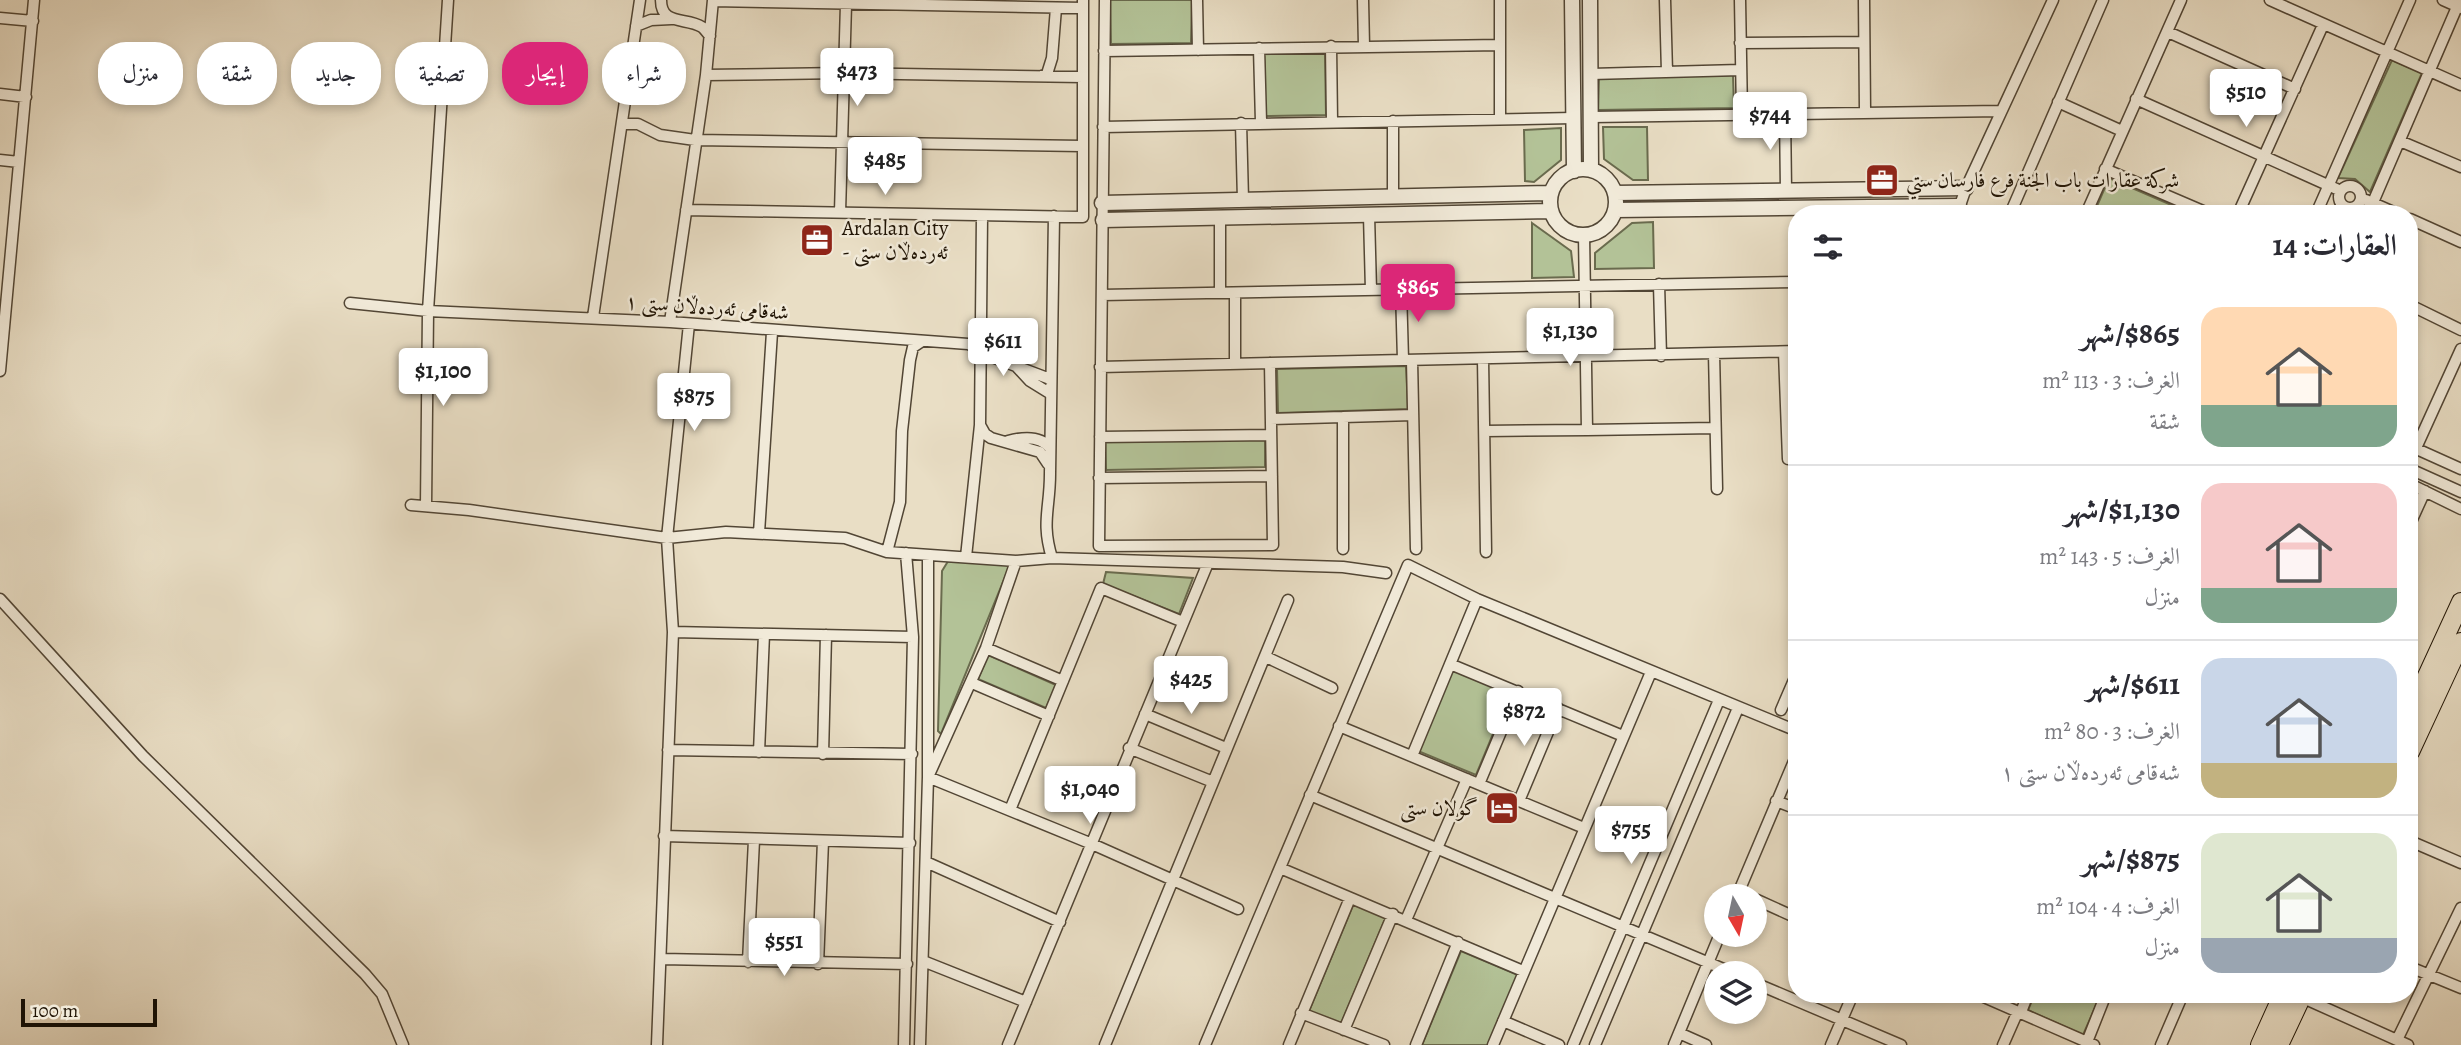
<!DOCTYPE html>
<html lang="ar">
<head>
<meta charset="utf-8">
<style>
  :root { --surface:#fff; --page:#f7f7f7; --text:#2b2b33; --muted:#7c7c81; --line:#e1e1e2; --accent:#db2777 }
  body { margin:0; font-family:Alegreya,Amiri,serif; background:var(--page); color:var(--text); direction:rtl; height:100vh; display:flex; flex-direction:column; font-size:26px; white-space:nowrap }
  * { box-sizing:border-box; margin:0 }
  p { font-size:23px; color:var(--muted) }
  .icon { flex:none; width:38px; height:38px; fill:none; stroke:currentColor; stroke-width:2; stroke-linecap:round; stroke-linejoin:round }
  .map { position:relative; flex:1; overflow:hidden; direction:ltr }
  .sheet { position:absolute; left:1788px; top:205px; width:630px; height:798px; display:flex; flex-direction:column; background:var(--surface); border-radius:28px; box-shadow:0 4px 10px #0003; direction:rtl }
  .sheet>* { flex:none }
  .top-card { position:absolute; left:21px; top:42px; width:665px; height:63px; direction:rtl; display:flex; gap:14px }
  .needle { width:46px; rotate:171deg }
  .tools { position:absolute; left:1704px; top:884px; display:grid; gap:14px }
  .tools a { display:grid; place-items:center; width:63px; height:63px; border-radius:50%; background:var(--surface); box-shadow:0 4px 10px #0003; font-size:35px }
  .scale { position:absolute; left:21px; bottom:18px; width:136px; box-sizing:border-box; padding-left:7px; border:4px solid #201405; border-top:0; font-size:19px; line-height:24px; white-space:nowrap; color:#201405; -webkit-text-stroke:5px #f1ead9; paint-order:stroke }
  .price { position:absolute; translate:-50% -60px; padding:0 16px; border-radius:7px; background:#fff; color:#222; font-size:23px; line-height:46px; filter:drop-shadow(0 2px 4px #0008) }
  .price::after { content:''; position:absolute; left:50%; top:42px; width:21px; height:16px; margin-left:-10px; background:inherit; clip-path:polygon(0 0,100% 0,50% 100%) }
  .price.current { background:var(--accent); color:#fff }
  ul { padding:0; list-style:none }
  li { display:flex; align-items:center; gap:21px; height:175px; padding:0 21px }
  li+li { border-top:2px solid var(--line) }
  li span { display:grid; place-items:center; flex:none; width:196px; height:140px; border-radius:21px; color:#555 }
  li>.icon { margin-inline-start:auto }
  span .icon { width:84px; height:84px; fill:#fffc; stroke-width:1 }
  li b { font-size:30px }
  h2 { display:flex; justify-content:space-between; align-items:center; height:84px; padding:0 21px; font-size:30px }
  .tag { padding:0 24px; border-radius:28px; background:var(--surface); box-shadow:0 4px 10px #0003; font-size:24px; line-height:63px }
  .tag.current { background:var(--accent); color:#fff }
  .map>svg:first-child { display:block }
  .green { fill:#b3c297; stroke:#6a6b4e; stroke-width:2 }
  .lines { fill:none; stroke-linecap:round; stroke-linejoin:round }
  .minor-casing { stroke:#524635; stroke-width:13 }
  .tertiary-casing { stroke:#524635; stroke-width:17 }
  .primary-casing { stroke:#201405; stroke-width:20 }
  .minor { stroke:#f1ead9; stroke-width:10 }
  .tertiary { stroke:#f1ead9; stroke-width:14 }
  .primary { stroke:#e9dec5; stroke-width:18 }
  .labels { text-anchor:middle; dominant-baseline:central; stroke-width:5; stroke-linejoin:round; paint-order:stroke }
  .poi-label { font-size:21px; fill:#201405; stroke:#f1ead9; text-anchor:start }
  .street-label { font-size:21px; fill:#201405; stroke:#f1ead9 }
</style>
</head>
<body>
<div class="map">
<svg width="2461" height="1045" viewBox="0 0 2461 1045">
  <rect width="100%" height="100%" fill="#e9dec5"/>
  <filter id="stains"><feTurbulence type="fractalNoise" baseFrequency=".00286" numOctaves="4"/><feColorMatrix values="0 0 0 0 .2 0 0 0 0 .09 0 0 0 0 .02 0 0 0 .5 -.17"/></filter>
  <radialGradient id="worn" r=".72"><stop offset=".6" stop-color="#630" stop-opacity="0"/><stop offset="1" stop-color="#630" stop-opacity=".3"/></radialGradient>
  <path class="green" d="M 1110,0 L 1192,0 L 1191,43 L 1111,44 Z
    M 1325,53 L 1326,115 L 1265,116 L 1264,54 Z
    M 2392,60 L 2422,73 L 2370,192 L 2355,179 L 2338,178 Z
    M 1733,75 L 1734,108 L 1598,110 L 1599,78 Z
    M 1603,127 L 1647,127 L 1648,180 L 1633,180 L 1604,159 Z
    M 1561,128 L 1561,160 L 1534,182 L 1525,181 L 1524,130 Z
    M 2109,178 L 2190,213 L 2094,213 Z
    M 1653,222 L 1654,268 L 1595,269 L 1595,253 L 1632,223 Z
    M 1532,223 L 1571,251 L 1574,277 L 1532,278 Z
    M 1406,366 L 1408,409 L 1278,413 L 1277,369 Z
    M 1265,438 L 1265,467 L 1106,470 L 1105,441 Z
    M 950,558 L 1012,560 L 941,734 L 938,731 L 942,571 Z
    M 1106,572 L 1193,578 L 1179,614 L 1103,584 Z
    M 988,655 L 1056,685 L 1046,708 L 978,679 Z
    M 1453,669 L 1510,693 L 1476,775 L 1418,751 Z
    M 1354,903 L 1386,917 L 1341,1024 L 1309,1011 Z
    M 1461,951 L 1518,975 L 1488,1045 L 1422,1045 Z
    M 2035,994 L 2101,994 L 2083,1035 L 2028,1010 Z"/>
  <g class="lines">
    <g class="minor-casing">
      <path id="minor" d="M 661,0 C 661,26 686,17 702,27 C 705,29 707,33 710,36
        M 1105,0 L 1099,546 L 1273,545 L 1270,363
        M 1197,0 L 1198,50
        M 1363,0 L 1364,46
        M 1500,0 L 1500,119
        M 1665,0 L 1667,72
        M 1740,0 L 1742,114
        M 1864,0 L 1865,111
        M 2270,0 L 2461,85
        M 2443,0 L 2461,8
        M 713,1 L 1083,8
        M 0,18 L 33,21
        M 636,26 L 651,20 L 671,19
        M 2168,32 L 2295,89
        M 1740,43 L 1864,42
        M 1331,46 L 1332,121
        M 1259,48 L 1261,122
        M 1104,51 L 1500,45
        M 1591,74 L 1740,70
        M 706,75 L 842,73 L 1083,77
        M 1042,76 L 1047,74 L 1052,58 L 1056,8
        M 0,94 L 26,97
        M 2136,99 L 2341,191
        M 2058,102 L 2122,131
        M 1785,113 L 1786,191
        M 1591,117 L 2000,111
        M 1241,123 L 1243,200
        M 622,124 L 638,124 L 660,135 L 695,140 L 1082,146
        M 1103,127 L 1573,118
        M 2400,141 L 2461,167
        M 0,160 L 19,162
        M 2105,169 L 2210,214
        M2339 197a11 11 0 1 1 22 0a11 11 0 1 1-22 0Z
        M 1393,196 L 1393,121
        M 2366,200 L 2398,214
        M 686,210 L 1083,217 L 1083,0
        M 840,212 L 846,4
        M 1957,214 L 1966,188 L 2053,0
        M 2010,214 L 2103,0
        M 2086,214 L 2181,0
        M 2238,214 L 2323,25
        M 2316,214 L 2410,0
        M 2368,214 L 2460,0
        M 1369,215 L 1371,290
        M 1220,218 L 1220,293
        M 2410,219 L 2461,242
        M 1659,284 L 1661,356
        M 1401,289 L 1403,360
        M 1102,295 L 1797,282
        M 350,303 L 428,311 L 670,322 L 968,344 L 981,349 L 984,354 L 1050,379
        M 2410,305 L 2461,330
        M 593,317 L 640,0
        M 670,322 L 706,75 L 713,0
        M 1784,352 L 1788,459
        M 1714,353 L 1717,489
        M 1483,359 L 1486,552
        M 1412,360 L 1416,549
        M 1235,364 L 1235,293
        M 1017,367 L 1030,381 L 1051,394
        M 1100,367 L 1797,351
        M 0,371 L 34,0
        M 1343,417 L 1413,415
        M 1271,419 L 1343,417 L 1343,549
        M 980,425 L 985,434 L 991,438 L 1040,452 L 1048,464
        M 1587,430 L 1715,428
        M 1485,431 L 1587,430 L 1584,234
        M 1100,437 L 1271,435
        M 1008,441 C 1023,437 1040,435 1050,448
        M 2410,446 L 2461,469
        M 2416,448 L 2461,349
        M 2410,469 L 2461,492
        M 1099,478 L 1272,476
        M 2410,484 L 2461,509
        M 411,505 L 469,510 L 667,538 L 726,532 L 845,538 L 887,552 L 1016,561 L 1052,558 C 1041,522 1050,509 1050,474 C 1051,388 1052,302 1054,216
        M 426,506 L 428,311 L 448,0
        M 2410,524 L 2425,491
        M 759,533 L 772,332
        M 887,552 L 900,502 L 902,431 L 910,360 L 913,347 L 922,341
        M 966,557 L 980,425 L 982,216
        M 1052,558 L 1343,567 L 1386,573
        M 1016,561 L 986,648 L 928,777 L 1092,844 L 1238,909
        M 0,599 L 143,756 L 365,974 L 382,994 L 403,1045
        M 673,632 L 913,637
        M 986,648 L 1063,681
        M 1266,657 L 1332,688
        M 1450,664 L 1623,736
        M 972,683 L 1049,716
        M 1781,710 L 1797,673
        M 1145,714 L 1226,748
        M 1339,726 L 1584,828
        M 1129,748 L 1213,782
        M 668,750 L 912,754
        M 759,752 L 764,634
        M 823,754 L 826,635
        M 1412,756 L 1477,599
        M 1479,784 L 1518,691
        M 1310,795 L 1733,973
        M 1519,801 L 1558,708
        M 1776,801 L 1797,809
        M 1010,810 L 1101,588 L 1183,622
        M 664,836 L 910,843
        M 2410,841 L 2461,863
        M 926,862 L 1060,922
        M 1280,868 L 1523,971
        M 1737,896 L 1797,754
        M 1755,899 L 1797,918
        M 1406,920 L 1467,779
        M 662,959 L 907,964
        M 923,961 L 1026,1002
        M 748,962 L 754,840
        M 818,964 L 823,841
        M 2410,967 L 2461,988
        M 1755,983 L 1901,1045
        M 1977,994 L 2094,1045
        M 2301,997 L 2408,1045
        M 2021,1012 L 2028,994
        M 1301,1013 L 1384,1045
        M 1503,1021 L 1559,1045
        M 1344,1030 L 1393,914
        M 1679,1033 L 1706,1045
        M 2397,1040 L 2461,908
        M 2087,1042 L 2106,994
        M 657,1045 L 673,632 L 667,538 L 689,324
        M 904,1045 L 913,637 L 906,553
        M 920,1045 L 928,777 L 928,555
        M 1008,1045 L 1208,563
        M 1105,1045 L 1288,600
        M 1205,1045 L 1408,565 L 1477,599 L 1797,731
        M 1289,1045 L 1350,898
        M 1416,1045 L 1458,942
        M 1493,1045 L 1651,672
        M 1573,1045 L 1719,700
        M 1595,1045 L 1738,708
        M 1674,1045 L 1720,934
        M 1831,1045 L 1853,994
        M 2003,1045 L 2018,1011
        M 2161,1045 L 2183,994"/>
    </g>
    <g class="tertiary-casing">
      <path id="tertiary" d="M 1572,0 L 1574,171
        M 1590,0 L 1591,169
        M1550 202a33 33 0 1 1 66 0a33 33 0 1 1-66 0Z
        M 1615,193 L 1966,188
        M 1102,203 L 1551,193
        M 1615,210 L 1959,206
        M 1103,220 L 1551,211"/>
    </g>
    <g class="primary-casing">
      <path id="primary" d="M 2410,713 L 2461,602
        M 2410,752 L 2461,642
        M 2260,1045 L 2283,994
        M 2279,1045 L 2303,994"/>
    </g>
    <use href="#minor" class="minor"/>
    <use href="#tertiary" class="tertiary"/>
    <use href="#primary" class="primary"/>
  </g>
  <defs>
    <g id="office-square" transform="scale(1.75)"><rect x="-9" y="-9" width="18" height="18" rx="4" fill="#8f2418" stroke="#f1ead9"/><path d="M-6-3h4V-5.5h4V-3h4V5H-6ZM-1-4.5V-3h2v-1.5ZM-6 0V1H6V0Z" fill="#fff"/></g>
    <g id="hotel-square" transform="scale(1.75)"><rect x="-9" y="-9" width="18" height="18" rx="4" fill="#8f2418" stroke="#f1ead9"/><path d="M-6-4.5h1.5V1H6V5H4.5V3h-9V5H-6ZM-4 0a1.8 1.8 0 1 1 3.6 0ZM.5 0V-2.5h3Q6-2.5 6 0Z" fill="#fff"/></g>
  </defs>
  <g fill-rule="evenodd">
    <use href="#office-square" x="1882" y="180"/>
    <use href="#office-square" x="817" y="240"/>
    <use href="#hotel-square" x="1502" y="808"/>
  </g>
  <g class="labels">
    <g class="poi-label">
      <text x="1906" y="180">شرکة عقارات باب الجنة فرع فارسان ستي</text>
      <text x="842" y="228">Ardalan City<tspan x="842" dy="24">- ئەردەڵان ستی</tspan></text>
      <text x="1478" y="808" text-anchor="end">گولان ستی</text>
    </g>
    <g class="street-label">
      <text transform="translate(707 307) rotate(4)">شەقامی ئەردەڵان ستی ١</text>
    </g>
  </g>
  <rect width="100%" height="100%" filter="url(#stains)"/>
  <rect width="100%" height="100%" fill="url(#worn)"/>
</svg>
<div class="tools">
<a><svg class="needle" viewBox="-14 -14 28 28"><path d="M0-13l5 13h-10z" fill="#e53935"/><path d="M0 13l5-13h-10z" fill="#7c7c81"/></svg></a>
<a><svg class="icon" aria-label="layers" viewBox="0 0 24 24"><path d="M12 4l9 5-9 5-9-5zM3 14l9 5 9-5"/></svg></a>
</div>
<div class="scale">100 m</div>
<b class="price" style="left:857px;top:108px">$473</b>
<b class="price" style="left:2246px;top:129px">$510</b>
<b class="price" style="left:1770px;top:152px">$744</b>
<b class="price" style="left:885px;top:197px">$485</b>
<b class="price current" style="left:1418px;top:324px">$865</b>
<b class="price" style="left:1570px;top:368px">$1,130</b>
<b class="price" style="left:1003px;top:378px">$611</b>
<b class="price" style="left:443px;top:408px">$1,100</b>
<b class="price" style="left:694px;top:433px">$875</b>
<b class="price" style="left:1191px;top:716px">$425</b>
<b class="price" style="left:1524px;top:748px">$872</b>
<b class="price" style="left:1090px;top:826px">$1,040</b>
<b class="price" style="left:1631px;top:866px">$755</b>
<b class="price" style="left:784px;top:978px">$551</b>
<div class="top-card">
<a class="tag">شراء</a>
<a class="tag current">إيجار</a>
<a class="tag">تصفية</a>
<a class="tag">جديد</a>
<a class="tag">شقة</a>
<a class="tag">منزل</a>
</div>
<section class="sheet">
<h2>العقارات: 14<svg class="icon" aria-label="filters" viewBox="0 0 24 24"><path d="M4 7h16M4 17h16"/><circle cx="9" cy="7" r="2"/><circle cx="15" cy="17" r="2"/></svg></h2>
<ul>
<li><span style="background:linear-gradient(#ffd9b3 70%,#7fa58c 0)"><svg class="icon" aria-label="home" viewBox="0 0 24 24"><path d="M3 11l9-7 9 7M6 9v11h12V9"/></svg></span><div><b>$865/شهر</b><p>الغرف: 3 · 113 m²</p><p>شقة</p></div></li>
<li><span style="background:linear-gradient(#f6c9c9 75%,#7fa58c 0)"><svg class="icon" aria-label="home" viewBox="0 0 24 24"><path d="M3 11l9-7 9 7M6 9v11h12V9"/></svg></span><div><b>$1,130/شهر</b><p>الغرف: 5 · 143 m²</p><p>منزل</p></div></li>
<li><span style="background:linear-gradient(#c9d6e8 75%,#c2b280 0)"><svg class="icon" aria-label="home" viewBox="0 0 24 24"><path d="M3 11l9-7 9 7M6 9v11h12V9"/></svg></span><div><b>$611/شهر</b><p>الغرف: 3 · 80 m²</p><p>شەقامی ئەردەڵان ستی ١</p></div></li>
<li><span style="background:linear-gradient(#dfe7d0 75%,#9aa5b1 0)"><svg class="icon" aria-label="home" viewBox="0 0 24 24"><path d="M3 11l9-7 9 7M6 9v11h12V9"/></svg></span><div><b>$875/شهر</b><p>الغرف: 4 · 104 m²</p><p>منزل</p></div></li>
</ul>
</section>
</div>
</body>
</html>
